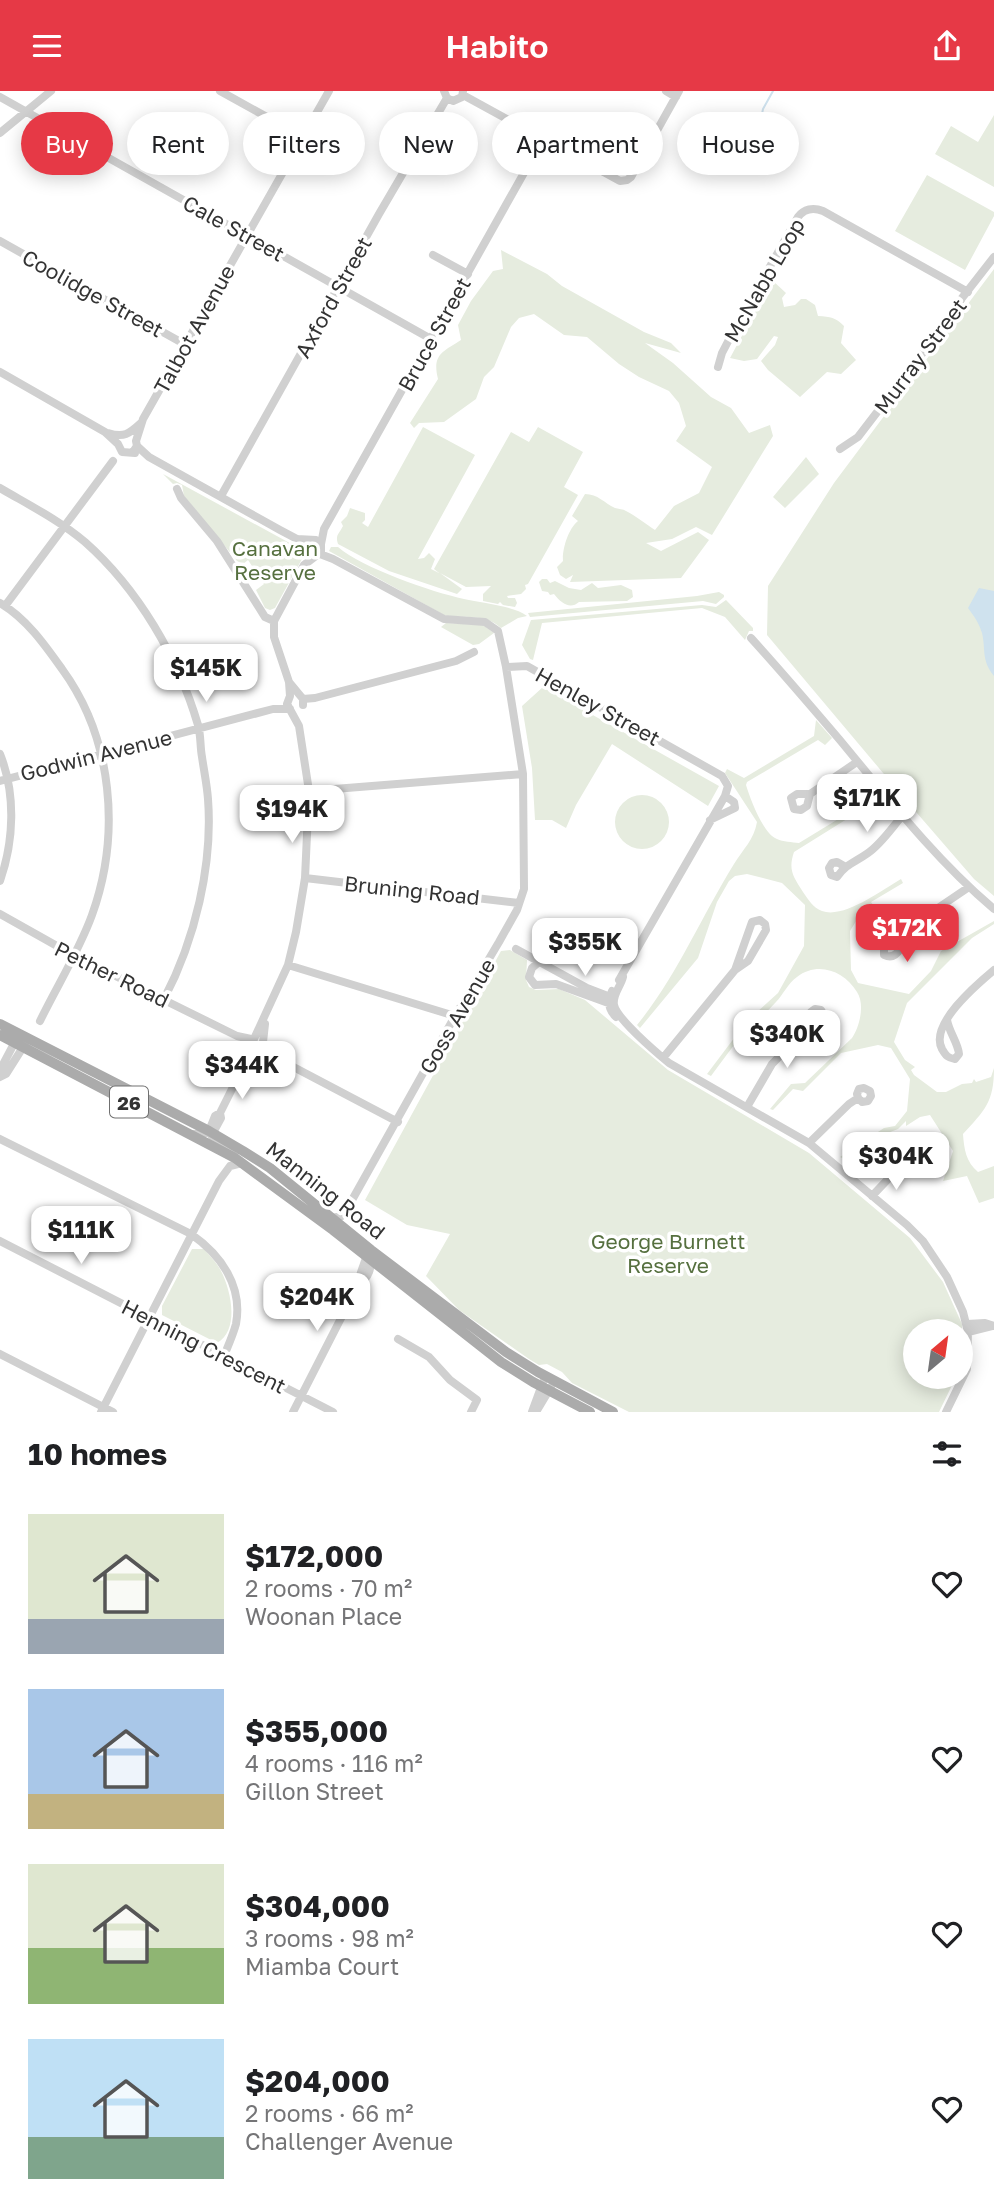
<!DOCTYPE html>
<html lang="en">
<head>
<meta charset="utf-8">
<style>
  :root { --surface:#fff; --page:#f2f2f2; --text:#202124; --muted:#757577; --accent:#e63946 }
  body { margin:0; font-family:"Golos Text",sans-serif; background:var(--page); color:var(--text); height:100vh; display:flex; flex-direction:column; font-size:26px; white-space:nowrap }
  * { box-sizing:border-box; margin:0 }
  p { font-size:23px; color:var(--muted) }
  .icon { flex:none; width:38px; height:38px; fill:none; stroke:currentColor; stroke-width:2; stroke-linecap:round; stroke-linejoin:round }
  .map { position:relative; height:1321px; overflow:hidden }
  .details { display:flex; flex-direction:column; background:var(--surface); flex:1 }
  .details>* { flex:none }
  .guide { position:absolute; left:21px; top:21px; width:952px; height:63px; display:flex; gap:14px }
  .needle { width:46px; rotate:29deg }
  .fabs { position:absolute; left:903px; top:1228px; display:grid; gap:14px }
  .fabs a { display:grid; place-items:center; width:70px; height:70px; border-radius:50%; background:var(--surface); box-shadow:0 4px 18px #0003; font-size:35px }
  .price { position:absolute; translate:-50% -60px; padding:0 16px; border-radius:14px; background:#fff; color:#222; font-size:23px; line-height:46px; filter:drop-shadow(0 2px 4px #0008) }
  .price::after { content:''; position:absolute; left:50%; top:42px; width:21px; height:16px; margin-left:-10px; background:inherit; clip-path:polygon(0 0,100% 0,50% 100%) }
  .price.selected { background:var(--accent); color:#fff }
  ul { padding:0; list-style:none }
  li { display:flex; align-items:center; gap:21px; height:175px; padding:0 28px }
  li span { display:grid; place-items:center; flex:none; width:196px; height:140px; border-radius:0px; color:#555 }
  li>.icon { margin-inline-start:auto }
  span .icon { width:84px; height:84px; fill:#fffc; stroke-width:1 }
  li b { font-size:30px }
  h2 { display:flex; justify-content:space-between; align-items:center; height:84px; padding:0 28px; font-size:30px }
  .pill { padding:0 24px; border-radius:32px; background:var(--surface); box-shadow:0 4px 18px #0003; font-size:24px; line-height:63px }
  .pill.selected { background:var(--accent); color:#fff }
  header { display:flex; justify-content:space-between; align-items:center; height:91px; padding:0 28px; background:var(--accent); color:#fff; font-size:32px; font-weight:600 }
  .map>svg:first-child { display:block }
  .green { fill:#e6ecdf }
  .water { fill:#cfe2ee }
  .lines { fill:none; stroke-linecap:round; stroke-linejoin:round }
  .stream { stroke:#cfe2ee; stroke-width:2 }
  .minor { stroke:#d0d0d0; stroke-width:8 }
  .major { stroke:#ababab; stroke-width:10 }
  .labels { text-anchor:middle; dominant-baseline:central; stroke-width:7; stroke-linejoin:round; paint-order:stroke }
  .shield { fill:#fff; stroke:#707070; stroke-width:2 }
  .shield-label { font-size:19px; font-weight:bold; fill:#333 }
  .street-label { font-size:21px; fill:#333; stroke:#fff }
  .park-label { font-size:21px; fill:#56703f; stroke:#fff }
</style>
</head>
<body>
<header><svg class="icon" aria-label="menu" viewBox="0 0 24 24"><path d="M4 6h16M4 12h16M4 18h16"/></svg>Habito<svg class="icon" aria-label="share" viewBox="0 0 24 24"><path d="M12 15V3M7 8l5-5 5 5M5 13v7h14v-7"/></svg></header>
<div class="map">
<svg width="994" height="1321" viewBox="0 0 994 1321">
  <rect width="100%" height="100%" fill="#fff"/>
  <path class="green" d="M 994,24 L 994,96 L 935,63 L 951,35 L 978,51 Z
    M 927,84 L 994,121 L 994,125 L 965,179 L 895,140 Z
    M 501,159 L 547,183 L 562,195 L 644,241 L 671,252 L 681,262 L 645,252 L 673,272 L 711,306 L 731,317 L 749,342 L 770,334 L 773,345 L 712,444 L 696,436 L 672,448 L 646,452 L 661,460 L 698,441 L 709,449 L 681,487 L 570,491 L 573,484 L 566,488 L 560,484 L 557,476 L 563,470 C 562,459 568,438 578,430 L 572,425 L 585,403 C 598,403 604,412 615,417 C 619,418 623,418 626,420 C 636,425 646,433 655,439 L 674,415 L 699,402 L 712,376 L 676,350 L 686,335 L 679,312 L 669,300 L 639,286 L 619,273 L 587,246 L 564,244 L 534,223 L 519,227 L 511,236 L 494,276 L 484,286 L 476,308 L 444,331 L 419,332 L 414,337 L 410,332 L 438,288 C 432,264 442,261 461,249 L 458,234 L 471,210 L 493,180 L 503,178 Z
    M 994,178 L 994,805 L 974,788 L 910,714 L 767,544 L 768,495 L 834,392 Z
    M 772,189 L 786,202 L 782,207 L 784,216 L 795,214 L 801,208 L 806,208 L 815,214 L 818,225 C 831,226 835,226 844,235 L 841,252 L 856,269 L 841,283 L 827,281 L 800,306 L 768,279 L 761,270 L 775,254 L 778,246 L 774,245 L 757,268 L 744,270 L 730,267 Z
    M 423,336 L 475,364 L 418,468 L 424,467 L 429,462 L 435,468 L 431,478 L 439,482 L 434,478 L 511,341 L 529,351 L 538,336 L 583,361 L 564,396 L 578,404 L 528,493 L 525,494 L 526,498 L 521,503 L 507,505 L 508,507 L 515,507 L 517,512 L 515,516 L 503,514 L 500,511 L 498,513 L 483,510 L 483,503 L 491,495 L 466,496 L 440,482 L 462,498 L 457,503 L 389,480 L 338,453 C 335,444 339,443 343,435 L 341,431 L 347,425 L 350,417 L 365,422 L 365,429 L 362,432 L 368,436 Z
    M 806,366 L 819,383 L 785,417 L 773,406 Z
    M 163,383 L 297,456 L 302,468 L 275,517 L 270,519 L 265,517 L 256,499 L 264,493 L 248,469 L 243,473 L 237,470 L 184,405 L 182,394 L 177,392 L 173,393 Z
    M 331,456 L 338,456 C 362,477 432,501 464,508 C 482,512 514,515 527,525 L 518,527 L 501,537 C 485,522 464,528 444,524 L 329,460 Z
    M 542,488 L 547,488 L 550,492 L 555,490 L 569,497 L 581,499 L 592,492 L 598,497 L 621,494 L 632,499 L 633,506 L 627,510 L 579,511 C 570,519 561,512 554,503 L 550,504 L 548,501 L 542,500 L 539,491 Z
    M 719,501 L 724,504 L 724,506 L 716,513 L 703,510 L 530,526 L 528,522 L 697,505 Z
    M 726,509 L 753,537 L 753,540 L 749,540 L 745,549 L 725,526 L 702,517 L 542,532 L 533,569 L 530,568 L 522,554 L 531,529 L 702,514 L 716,516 Z
    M 446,532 L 483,534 L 494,542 L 479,553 L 473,554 L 441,536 Z
    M 543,596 L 719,695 L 708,715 L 612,653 L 576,714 L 566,737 L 552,729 L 535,729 L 532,677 L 522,615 Z
    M 816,629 L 832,647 L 825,654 L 818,649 L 747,691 L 746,694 C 750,707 763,743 777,748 C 783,751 792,751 799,752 L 840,727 L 840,725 L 877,706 L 879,708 L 794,761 C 788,779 793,785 803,801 C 808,808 813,817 822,820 C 844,828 882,799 901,788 L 903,792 L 871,811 L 874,815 L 867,825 L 861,822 L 850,840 L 851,879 L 858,892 L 909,903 L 931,880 L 941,860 L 994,830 L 994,833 L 972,847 L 907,912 L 894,951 L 905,969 L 915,976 L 911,979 L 914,984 L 937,1001 L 946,1001 L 962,993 L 972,992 L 974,988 L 976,991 L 991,986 L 994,977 C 994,1011 985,1019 963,1043 C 964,1058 966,1071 978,1081 L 994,1075 L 994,1107 L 979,1112 L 967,1085 L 943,1090 L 953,1060 L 930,1024 L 920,1026 L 906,1035 L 906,1030 L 898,1038 L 885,1043 L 872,1056 L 865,1055 L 842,1067 L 840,1066 L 884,1037 L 895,1035 L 907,1020 L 910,988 L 891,957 L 878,954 L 841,962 L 803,1000 L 793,998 L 773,1019 L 770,1018 L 791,993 L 805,992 L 852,947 C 860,935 865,913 857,901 C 844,880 818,870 797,886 C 788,892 783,904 776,911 C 765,923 752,934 741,946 C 730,958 721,972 711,985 L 707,983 L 747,930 L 778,902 L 804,855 L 805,814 L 782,792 L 747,783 L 735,785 L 729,790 L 717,811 L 698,867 L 640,937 L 637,934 C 677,885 701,826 734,773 C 743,758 754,749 757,731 L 725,682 L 727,678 L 744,687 L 814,645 Z
    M615 731a27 27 0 1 1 54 0a27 27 0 1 1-54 0Z
    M 510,859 L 527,869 L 526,889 L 529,896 L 536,899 L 559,898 L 585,909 L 668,979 L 809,1062 L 910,1147 L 943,1191 L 962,1233 L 961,1273 L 961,1241 L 915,1241 L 915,1286 L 956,1286 L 939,1321 L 629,1321 L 572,1292 L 562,1281 L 547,1273 L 539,1274 L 529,1268 L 459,1219 L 426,1185 L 450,1143 L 407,1134 L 365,1109 L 501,860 Z
    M 192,1158 L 204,1158 C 210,1165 217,1172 221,1180 C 231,1199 240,1239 217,1252 L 162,1224 L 162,1215 Z"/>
  <path class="water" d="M 979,497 L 994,500 L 994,585 C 981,569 986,559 982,542 C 979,532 974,525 968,517 Z"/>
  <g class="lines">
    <path class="stream" d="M 739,57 L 759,38 L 763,18 L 773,0"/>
    <path class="minor" d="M 220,0 L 303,46
      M 444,0 L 447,7 L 453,10 L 462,6 L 463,0
      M 666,0 L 676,6
      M 463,4 L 620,90 L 627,89 L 631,86 L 679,0
      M 0,6 L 431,248
      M 0,42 L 51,0
      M 0,150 L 186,254
      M 433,164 L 468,183
      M 718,276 L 722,262 L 734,239 L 798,126 C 804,118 813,116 823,120 L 968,201
      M 0,281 L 105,341 L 118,353 L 122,361 L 135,362
      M 108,342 C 124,347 129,343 141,332
      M 137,355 L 149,366 L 280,439 L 297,448 L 316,449 L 321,453 L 321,461 L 304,474 L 274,530 L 274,546 L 289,591 L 303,608 L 303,614
      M 840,358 L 858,346 L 957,217 L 962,207 L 994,166
      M 133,361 L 137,355 L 136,350 L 143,328 L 329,0
      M 0,397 C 29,414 59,429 85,451 C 138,498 178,566 198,634 C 201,644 200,656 202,666 C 204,680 207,694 208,708 C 213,774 195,849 164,908
      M 177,398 L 181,407 L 217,450 L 265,526 L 274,530
      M 221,405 L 379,123 L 447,7
      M 297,448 L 307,464 L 313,466
      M 321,453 L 324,438 L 543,48
      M 320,463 L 333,468 L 444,528 L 485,531 L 498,540 L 506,576 L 523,683 L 524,798 L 517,819 L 499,851 L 455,925 L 347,1118 L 342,1125 L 332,1127
      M 0,512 C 26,527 45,554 62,578 C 113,648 121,743 92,824 C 79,860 57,895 40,930
      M 5,515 L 113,370
      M 751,547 C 781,580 810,614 839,648 C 888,707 935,768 994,818
      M 506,576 L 527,575 L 722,685 L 728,695 L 725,705 L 619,889
      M 303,608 L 315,607 L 456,570 L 474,561
      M 0,663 C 16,703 14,750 0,790
      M 0,690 L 273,618 L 290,618
      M 309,700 L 523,683
      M 810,703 L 807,715 L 801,719 L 794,718 L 791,707 L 797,703 L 810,703 L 857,671
      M 710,729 L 735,717 L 734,711 L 725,705
      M 844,775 L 837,771 L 832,772 L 829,777 L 831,784 L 837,786 C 847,772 854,772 868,762 C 881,753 891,738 902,725
      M 305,787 L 519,812
      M 0,823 L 73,864 L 237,945 L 251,948
      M 907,838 C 904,850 899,871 884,864 L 884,855 L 891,846 L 907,838 L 969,796
      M 516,858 L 587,897 L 613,907
      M 539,871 L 532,877 L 529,886 L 535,894 L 556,893 L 611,913
      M 288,874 L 455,925
      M 623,886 C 621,895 612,904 614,914 C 617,928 657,962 669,972 L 809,1052 L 907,1134 L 923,1150 L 947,1186 L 963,1221 L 968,1241 L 967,1278 L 946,1321
      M 612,900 C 607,910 608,918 616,926
      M 947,929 C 949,941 958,952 959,963 L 955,968 C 948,967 946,965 942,958 C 929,934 976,894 994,879
      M 263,955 L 284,971 L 398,1031
      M 663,967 L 735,879 L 748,870 L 766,839 L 765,833 L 760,829 L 752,831 L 735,879
      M 0,979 L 17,947
      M 242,981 L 254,965 L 262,960 L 265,933
      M 0,986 L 6,983 L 25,953
      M 747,1016 L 772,973 L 813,931 L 819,932 L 823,929 L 824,924 L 821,919 L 815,918 L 811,921 L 809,926 L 813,931
      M 220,1022 L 215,1025 L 209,1040 L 215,1051 L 232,1063
      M 191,1043 L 201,1043 L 215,1038 L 221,1027 L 220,1022 L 239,984 L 247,952 L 254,948 L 288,874 L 296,841 L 305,787 L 309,700 L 299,635 L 287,613 L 290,605 L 289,591
      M 0,1048 L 191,1143 C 221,1164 243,1195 236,1233 C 233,1244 228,1255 224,1265
      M 809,1052 L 849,1013 L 858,1007 L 857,1003 L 859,998 L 864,997 L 870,1000 L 871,1005 L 868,1010 L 862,1011 L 858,1007
      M 872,1105 L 890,1086 L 904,1076 L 903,1071 L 906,1067 L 913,1067 L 917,1071 L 917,1076 L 912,1080 L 907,1080 L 904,1076
      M 0,1150 L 333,1321
      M 359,1192 C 369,1188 372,1175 371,1165
      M 967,1233 L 985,1232 L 994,1235
      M 968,1241 L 992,1235
      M 398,1248 L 429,1266 L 450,1289 L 477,1309 L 471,1321
      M 0,1263 L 113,1321
      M 101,1321 L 219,1090 L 230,1075 L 242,1072
      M 293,1321 L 359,1192 L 359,1187 L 366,1167
      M 532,1321 L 543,1291
      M 536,1321 L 551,1296"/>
    <path class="major" d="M 0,933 L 209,1040 L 243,1060 L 270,1077 L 371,1159 L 506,1261 L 538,1281 L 613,1321
      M 0,944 L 235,1067 L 333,1139 L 501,1271 L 533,1291 L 590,1321"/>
  </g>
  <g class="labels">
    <rect class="shield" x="110" y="995.5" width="38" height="31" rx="5"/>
    <g class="shield-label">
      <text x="129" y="1011">26</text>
    </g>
    <g class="street-label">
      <text transform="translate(234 137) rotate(29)">Cale Street</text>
      <text transform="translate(764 189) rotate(-60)">McNabb Loop</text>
      <text transform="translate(93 202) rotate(29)">Coolidge Street</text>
      <text transform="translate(333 206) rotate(-61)">Axford Street</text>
      <text transform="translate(194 238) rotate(-61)">Talbot Avenue</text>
      <text transform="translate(434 243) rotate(-61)">Bruce Street</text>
      <text transform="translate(920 265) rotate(-53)">Murray Street</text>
      <text transform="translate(598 615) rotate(29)">Henley Street</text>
      <text transform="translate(96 664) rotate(-14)">Godwin Avenue</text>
      <text transform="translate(412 799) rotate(6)">Bruning Road</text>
      <text transform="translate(112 883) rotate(26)">Pether Road</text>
      <text transform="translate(457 925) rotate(-60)">Goss Avenue</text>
      <text transform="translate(326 1099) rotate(38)">Manning Road</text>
      <text transform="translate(204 1255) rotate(27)">Henning Crescent</text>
    </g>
    <g class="park-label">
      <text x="275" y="457">Canavan<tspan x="275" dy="24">Reserve</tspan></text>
      <text x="668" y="1150">George Burnett<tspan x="668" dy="24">Reserve</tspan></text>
    </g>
  </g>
</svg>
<div class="fabs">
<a><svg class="needle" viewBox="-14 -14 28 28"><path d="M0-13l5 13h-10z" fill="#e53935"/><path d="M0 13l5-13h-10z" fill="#757577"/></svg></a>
</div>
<b class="price" style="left:206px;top:613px">$145K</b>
<b class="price" style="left:867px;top:743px">$171K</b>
<b class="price" style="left:292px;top:754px">$194K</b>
<b class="price selected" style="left:907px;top:873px">$172K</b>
<b class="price" style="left:585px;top:887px">$355K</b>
<b class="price" style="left:787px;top:979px">$340K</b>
<b class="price" style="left:242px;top:1010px">$344K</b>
<b class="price" style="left:896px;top:1101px">$304K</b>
<b class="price" style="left:81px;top:1175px">$111K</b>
<b class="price" style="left:317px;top:1242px">$204K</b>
<div class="guide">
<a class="pill selected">Buy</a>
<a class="pill">Rent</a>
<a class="pill">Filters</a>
<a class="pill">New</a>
<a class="pill">Apartment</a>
<a class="pill">House</a>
</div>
</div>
<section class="details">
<h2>10 homes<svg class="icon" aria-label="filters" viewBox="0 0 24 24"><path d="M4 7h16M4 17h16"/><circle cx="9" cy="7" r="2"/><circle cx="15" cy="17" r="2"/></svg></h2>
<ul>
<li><span style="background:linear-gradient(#dfe7d0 75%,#9aa5b1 0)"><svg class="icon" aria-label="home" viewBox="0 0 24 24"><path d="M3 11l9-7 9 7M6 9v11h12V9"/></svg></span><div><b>$172,000</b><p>2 rooms · 70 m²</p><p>Woonan Place</p></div><svg class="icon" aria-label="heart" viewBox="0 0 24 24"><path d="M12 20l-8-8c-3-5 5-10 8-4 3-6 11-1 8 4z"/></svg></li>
<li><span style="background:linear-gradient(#a9c7e8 75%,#c2b280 0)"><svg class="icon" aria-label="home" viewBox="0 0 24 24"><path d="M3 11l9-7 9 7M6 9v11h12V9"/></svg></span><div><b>$355,000</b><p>4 rooms · 116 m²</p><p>Gillon Street</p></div><svg class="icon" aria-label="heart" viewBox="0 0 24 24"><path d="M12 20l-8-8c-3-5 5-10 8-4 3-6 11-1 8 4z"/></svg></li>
<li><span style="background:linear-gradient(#dfe7d0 60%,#8fb573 0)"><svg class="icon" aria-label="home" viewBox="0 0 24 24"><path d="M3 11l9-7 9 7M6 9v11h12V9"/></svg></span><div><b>$304,000</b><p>3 rooms · 98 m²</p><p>Miamba Court</p></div><svg class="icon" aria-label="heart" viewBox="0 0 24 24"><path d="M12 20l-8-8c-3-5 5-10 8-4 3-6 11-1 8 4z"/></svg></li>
<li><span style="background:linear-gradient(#bfe0f5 70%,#7fa58c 0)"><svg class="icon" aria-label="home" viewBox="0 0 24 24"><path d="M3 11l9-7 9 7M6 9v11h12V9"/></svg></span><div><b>$204,000</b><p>2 rooms · 66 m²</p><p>Challenger Avenue</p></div><svg class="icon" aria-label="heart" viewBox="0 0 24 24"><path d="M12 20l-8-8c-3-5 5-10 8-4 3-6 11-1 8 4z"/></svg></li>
</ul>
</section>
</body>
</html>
